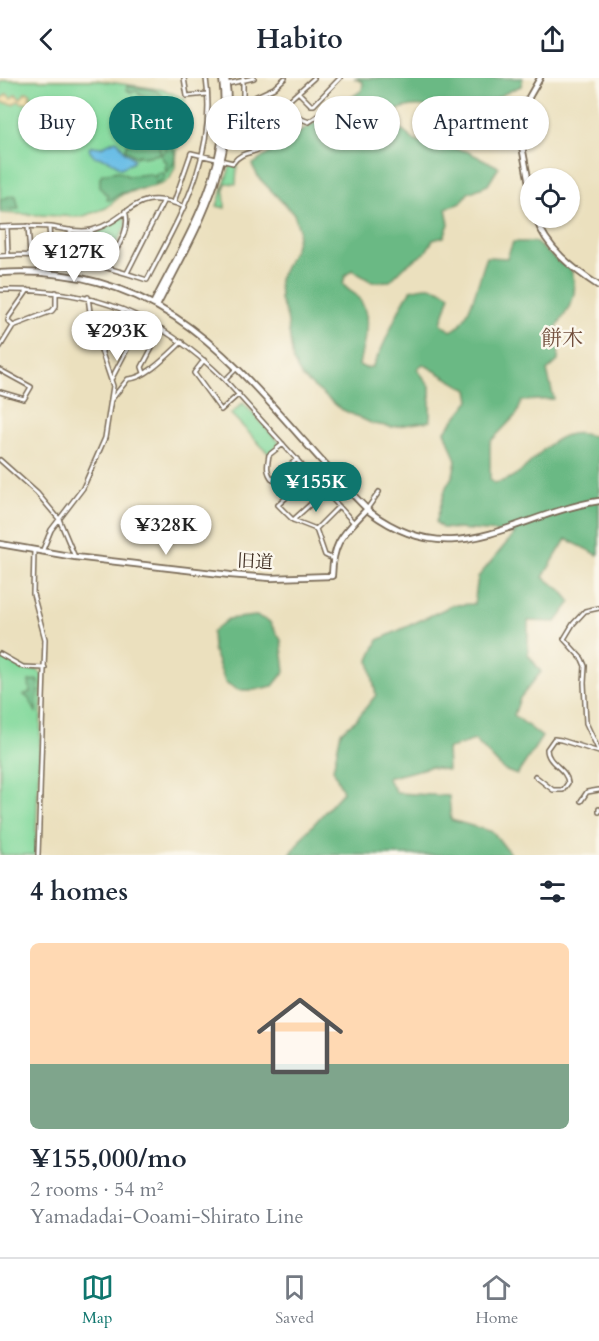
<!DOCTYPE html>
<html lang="en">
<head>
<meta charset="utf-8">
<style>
  :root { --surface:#fff; --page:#f2f2f3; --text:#1f2937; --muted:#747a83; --line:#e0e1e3; --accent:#0f766e }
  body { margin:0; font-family:Cardo,"Noto Serif JP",serif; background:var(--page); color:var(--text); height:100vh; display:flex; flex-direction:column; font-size:22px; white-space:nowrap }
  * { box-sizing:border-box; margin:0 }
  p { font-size:20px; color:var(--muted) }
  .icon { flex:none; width:33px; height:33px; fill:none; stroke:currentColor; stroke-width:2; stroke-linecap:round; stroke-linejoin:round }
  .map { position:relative; height:777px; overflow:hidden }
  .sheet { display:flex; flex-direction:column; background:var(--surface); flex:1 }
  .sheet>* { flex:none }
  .hud { position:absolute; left:18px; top:18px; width:564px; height:54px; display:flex; gap:12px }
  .fabs { position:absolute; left:520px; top:90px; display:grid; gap:12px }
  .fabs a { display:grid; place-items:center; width:60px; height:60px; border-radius:50%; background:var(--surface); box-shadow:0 2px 4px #0004; font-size:30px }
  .price { position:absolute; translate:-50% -51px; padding:0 14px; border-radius:21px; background:#fff; color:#222; font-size:20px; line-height:39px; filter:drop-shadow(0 2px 3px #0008) }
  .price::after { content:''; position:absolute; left:50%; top:36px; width:18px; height:14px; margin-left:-9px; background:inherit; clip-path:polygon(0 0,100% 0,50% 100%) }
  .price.active { background:var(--accent); color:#fff }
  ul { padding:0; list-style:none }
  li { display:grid; align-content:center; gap:12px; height:318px; padding:0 30px }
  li+li { border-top:2px solid var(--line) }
  li span { display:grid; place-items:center; height:186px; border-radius:9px; color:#555 }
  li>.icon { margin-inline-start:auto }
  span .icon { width:108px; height:108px; fill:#fffc; stroke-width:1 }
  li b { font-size:26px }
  h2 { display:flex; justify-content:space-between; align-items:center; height:72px; padding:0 30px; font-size:26px }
  .pill { padding:0 21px; border-radius:27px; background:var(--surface); box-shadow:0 2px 4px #0004; font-size:21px; line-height:54px }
  .pill.active { background:var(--accent); color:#fff }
  header { display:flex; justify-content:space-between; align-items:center; height:78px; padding:0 30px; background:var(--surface); font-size:27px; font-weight:700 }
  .menu { display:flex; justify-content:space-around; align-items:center; height:84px; border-top:2px solid var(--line); background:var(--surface); font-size:16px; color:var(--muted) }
  .menu a { display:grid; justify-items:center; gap:3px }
  .menu .active { color:var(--accent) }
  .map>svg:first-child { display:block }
  .green { fill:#83d99c; stroke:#5f825d; stroke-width:1.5 }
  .forest { fill:#6ab984; stroke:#527251; stroke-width:1.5 }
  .sand { fill:#eeda9e; stroke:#94825e; stroke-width:1.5 }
  .water { fill:#6abee6; stroke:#527482; stroke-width:1.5 }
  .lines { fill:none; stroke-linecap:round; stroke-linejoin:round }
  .street-casing { stroke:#796a56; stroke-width:6 }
  .secondary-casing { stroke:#796a56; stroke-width:8 }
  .primary-casing { stroke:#796a56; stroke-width:8 }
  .street { stroke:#fff; stroke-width:3 }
  .secondary { stroke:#fff; stroke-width:4.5 }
  .primary { stroke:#fff; stroke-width:4.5 }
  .labels { text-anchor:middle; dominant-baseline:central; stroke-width:5; stroke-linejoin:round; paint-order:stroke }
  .street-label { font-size:18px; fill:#3b2a1e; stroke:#fbf7ec }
  .quarter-label { font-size:21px; fill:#73503e; stroke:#fbf7ec }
</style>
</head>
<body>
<header><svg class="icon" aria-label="back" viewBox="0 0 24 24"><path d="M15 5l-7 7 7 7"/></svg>Habito<svg class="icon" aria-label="share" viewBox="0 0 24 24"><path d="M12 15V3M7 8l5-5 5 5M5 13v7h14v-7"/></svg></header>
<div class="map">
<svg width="599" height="777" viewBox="0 0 599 777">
  <rect width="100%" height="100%" fill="#fbf7ec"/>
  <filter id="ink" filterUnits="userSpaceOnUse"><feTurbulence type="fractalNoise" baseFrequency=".0167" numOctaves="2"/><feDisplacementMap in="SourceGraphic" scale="12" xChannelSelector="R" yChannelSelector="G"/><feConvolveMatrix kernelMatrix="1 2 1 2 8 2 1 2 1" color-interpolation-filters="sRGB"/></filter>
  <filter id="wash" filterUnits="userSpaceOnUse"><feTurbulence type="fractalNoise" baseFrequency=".008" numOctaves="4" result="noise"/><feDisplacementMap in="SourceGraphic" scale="24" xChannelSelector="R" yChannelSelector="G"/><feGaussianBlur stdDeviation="1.35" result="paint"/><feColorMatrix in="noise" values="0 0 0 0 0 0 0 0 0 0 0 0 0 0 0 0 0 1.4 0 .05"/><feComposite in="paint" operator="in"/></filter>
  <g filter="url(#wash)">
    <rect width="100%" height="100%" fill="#ebe0be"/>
    <path class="green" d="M 6,2 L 95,2 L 165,12 L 185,21 L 186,33 L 180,50 L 175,89 L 170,100 L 162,106 L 123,116 L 106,130 L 81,139 L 0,135 L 0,4 Z
      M 231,86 L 237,87 L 236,106 L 226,105 L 224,111 L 225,130 L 217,128 Z
      M 123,138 L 125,140 L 126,147 L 107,185 L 105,187 L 98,185 L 94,157 Z
      M 243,325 L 279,364 L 279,366 L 269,376 L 231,336 Z
      M 0,579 C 13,587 23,592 38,592 L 43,598 L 35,777 L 0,777 Z"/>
    <path class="forest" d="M 354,0 L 523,0 L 521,8 C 501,16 482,30 461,35 C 445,39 428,23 407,29 C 397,31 394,34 391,43 L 415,63 L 466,73 L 499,89 L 488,107 L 468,115 L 461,125 L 446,130 L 449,146 L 444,159 L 433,162 L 425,175 L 405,188 L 390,203 L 372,204 L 352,192 L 345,198 L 343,206 C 347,212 353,214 357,218 C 375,238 363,264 359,287 L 365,290 L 372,289 C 387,264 394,236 411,212 C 426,207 437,208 450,217 L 441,245 L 451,253 C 471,246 479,197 487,179 L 507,180 L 513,164 L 535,164 L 560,185 L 569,187 C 582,216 570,228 555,252 L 559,266 L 558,283 L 547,293 L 554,321 L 522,323 L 517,336 L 490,364 L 490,401 L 494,405 C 527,401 538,366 567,357 C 578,353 588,358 599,359 L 599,475 L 598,477 L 566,461 L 543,499 L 561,512 L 571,524 L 556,544 L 528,543 L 528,576 L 541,594 L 520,620 L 514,637 L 542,659 L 517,697 L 504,692 L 475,662 L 447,671 L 448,692 L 430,689 L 387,700 L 397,715 L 449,718 L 451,742 L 493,754 L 511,777 L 290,777 L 303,758 L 343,714 L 333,691 L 341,654 L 356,642 L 376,617 L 369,582 L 378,562 L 453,527 L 474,526 L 478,499 L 515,455 L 442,450 L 436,444 L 446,409 L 453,397 L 456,383 L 445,353 L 470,322 L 468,312 L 423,286 L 417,291 L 430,308 L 430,343 L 392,349 L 373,346 L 341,331 L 302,299 L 293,283 L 287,239 L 280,221 L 279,201 L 295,170 L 299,152 L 294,136 L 259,100 L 252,87 L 362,12 L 363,4 Z
      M 128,8 C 142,11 158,8 166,22 C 157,28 148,19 139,17 L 139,15 L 135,13 L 132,15 L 127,12 Z
      M 134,54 L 158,59 L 160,66 L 160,76 L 143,79 L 139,77 L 137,79 L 125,72 L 130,57 Z
      M 171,56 L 173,56 L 176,61 L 172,63 L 175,77 L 174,85 L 167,95 L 165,90 L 167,84 L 163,82 L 161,76 L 166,71 L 163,68 L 164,62 L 168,61 Z
      M 118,93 L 128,98 L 150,96 L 155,99 L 157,95 L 164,95 L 165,99 L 159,105 L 156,104 L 155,108 L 122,115 L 110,122 L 107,122 L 108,118 L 100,110 L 100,100 L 102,96 Z
      M 13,117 L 16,118 L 19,131 L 0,132 L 0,122 Z
      M 256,538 L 269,543 L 281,562 L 285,593 L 273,608 L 254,612 L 238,612 L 225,604 L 213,571 L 212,554 L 228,541 Z
      M 37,602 L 39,605 L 36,634 L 29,621 L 24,617 L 30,614 L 29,603 Z"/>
    <path class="sand" d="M 26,14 L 31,16 L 29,21 L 33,20 L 34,24 L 23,25 L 18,23 L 13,26 L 1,24 L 0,22 L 7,16 L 11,20 L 16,16 L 20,21 Z"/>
    <path class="water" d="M 116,62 C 122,65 121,70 125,74 C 128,77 131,77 134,81 L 132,85 L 121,90 C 116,87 113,84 108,82 C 100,77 93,83 89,70 L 92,68 L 101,69 Z"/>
  </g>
  <g filter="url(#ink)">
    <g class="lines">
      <g class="street-casing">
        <path id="street" d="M 184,0 L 187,18 L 207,16
          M 243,0 L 243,60 L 246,63 C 260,58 262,52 264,38 L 285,26 L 314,0
          M 227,6 L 254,0
          M 299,15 L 311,27 L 314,27 L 340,0
          M 244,24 L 274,10 L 285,0
          M 174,124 L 191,75 L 233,85 C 243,71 256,77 266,67 C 276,56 269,42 284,34 L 309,44 L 322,35
          M 28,148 L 30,177
          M 0,149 C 17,148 34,148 51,149 C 64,151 79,155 92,152 C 133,141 132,107 185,129
          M 7,149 L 8,177
          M 49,149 L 51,179
          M 70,152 L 73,181
          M 91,152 L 94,186
          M 0,178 C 51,174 99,186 147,202 C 181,136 217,78 206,0
          M 107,189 C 115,173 132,151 125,133
          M 127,195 L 164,122
          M 0,212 C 94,210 158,236 225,302 L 354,445
          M 28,212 L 9,239 L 8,243 L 13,248 L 52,233 L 56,228 L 56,214
          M 0,269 L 13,248
          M 102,273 L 123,232
          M 204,282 L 194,295 L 221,332 L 239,316
          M 0,292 L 31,309 L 24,321 L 0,314
          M 144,295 L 142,289 L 162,251
          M 112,300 L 143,241
          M 225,302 L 237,290
          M 111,322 L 128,301 C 146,301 169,276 182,264
          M 283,366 L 269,377 C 267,388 266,394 273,402 L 297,381
          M 0,382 L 37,415 L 59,441 L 75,479
          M 311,397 L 278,427 L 293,442 L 316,451 L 325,477 L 333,481
          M 367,431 L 379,414
          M 293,442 L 325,413
          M 316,451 L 339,428
          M 34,472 L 33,516 L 45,561 L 38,777
          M 42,474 L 51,452 L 83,410 L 105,360 L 113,308 L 91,242 L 88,219
          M 599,530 L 585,533 L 573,546 L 564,561 L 582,581 L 585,588 L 584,605 L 586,645 L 599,673
          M 0,576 L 23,589 L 45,590
          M 535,698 L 553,712 L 563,712 L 568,705 C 567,690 547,686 547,671 L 554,661 L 561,662 L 599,674
          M 581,723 L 587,714 L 599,712
          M 599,734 L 599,731"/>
      </g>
      <g class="secondary-casing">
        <path id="secondary" d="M 531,116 L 521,63 L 528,21 L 540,0
          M 536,140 C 546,170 573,191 599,208
          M 153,226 C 191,152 234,86 222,0
          M 157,228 C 194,154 238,87 226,0
          M 0,466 L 75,479 L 230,497 L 271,500 L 332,498 C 333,462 344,456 367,431"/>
      </g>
      <g class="primary-casing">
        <path id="primary" d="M 0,195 C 189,184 253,319 370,434 C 454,497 513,437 599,423"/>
      </g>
      <use href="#street" class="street"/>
      <use href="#secondary" class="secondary"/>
      <use href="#primary" class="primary"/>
    </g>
  </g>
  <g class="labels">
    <g class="street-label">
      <text transform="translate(255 484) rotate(3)">旧道</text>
    </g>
    <g class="quarter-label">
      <text x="562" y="260">餅木</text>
    </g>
  </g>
</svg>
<div class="fabs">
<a><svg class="icon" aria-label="locate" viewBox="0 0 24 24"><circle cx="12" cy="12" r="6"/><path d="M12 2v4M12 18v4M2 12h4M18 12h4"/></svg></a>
</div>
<b class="price" style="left:74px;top:205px">¥127K</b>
<b class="price" style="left:117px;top:284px">¥293K</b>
<b class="price active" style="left:316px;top:435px">¥155K</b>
<b class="price" style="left:166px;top:478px">¥328K</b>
<div class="hud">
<a class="pill">Buy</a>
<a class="pill active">Rent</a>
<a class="pill">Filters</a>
<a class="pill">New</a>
<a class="pill">Apartment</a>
</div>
</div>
<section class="sheet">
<h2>4 homes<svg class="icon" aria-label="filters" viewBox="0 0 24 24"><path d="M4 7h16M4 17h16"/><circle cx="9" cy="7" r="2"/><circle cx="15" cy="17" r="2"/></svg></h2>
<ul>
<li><span style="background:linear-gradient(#ffd9b3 65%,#7fa58c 0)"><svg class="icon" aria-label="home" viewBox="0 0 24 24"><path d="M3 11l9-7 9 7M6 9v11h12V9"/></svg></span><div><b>¥155,000/mo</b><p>2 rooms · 54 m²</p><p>Yamadadai-Ooami-Shirato Line</p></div></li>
</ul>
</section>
<nav class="menu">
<a class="active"><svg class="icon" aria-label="map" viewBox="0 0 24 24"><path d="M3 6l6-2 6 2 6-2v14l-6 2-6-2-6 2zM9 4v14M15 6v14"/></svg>Map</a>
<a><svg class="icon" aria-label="saved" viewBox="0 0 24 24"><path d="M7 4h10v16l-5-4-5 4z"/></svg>Saved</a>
<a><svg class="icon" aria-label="home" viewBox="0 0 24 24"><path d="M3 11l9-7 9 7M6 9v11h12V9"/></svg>Home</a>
</nav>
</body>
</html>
